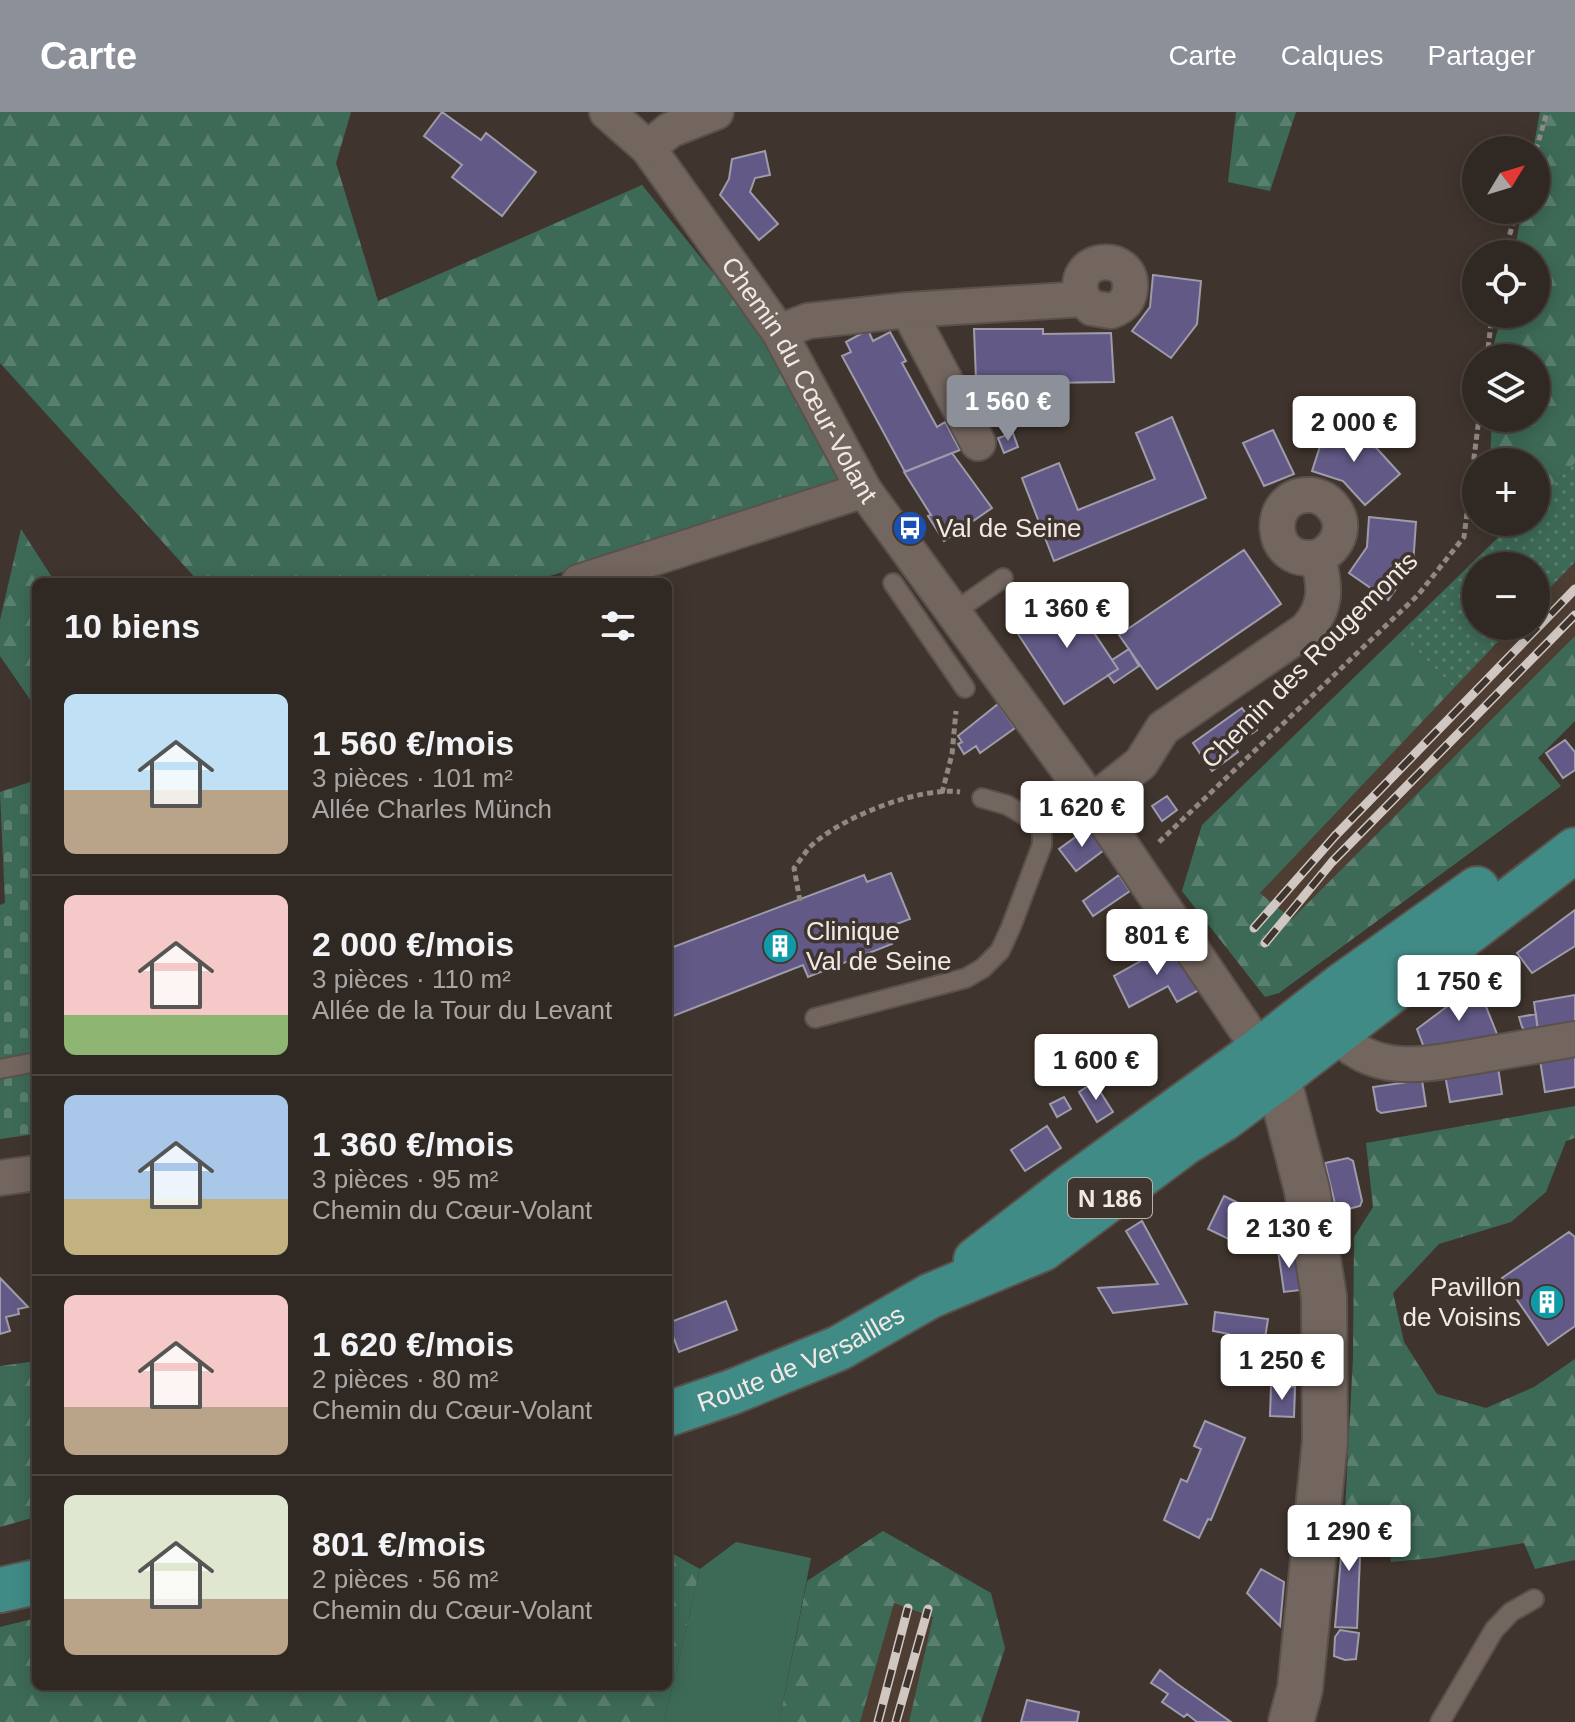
<!DOCTYPE html>
<html lang="fr">
<head>
<meta charset="utf-8">
<style>
  :root { --surface:#302822; --page:#38302a; --text:#f1f3f6; --muted:#a8a6a5; --line:#4b4440; --accent:#8c9099 }
  body { margin:0; font-family:Arial,sans-serif; background:var(--page); color:var(--text); height:100vh; display:flex; flex-direction:column; font-size:30px; white-space:nowrap }
  * { box-sizing:border-box; margin:0 }
  p { font-size:26px; color:var(--muted) }
  .icon { flex:none; width:44px; height:44px; fill:none; stroke:currentColor; stroke-width:2; stroke-linecap:round; stroke-linejoin:round }
  .map { position:relative; flex:1; overflow:hidden }
  .details { position:absolute; left:32px; top:466px; width:640px; height:1112px; display:flex; flex-direction:column; background:var(--surface); border-radius:12px; box-shadow:0 4px 20px #0003,0 0 0 2px var(--line) }
  .details>* { flex:none }
  .needle { width:52px; rotate:52deg }
  .fabs { position:absolute; left:1462px; top:24px; display:grid; gap:16px }
  .fabs a { display:grid; place-items:center; width:88px; height:88px; border-radius:50%; background:var(--surface); box-shadow:0 4px 20px #0003,0 0 0 2px var(--line); font-size:40px }
  .price { position:absolute; translate:-50% -68px; padding:0 18px; border-radius:8px; background:#fff; color:#222; font-size:26px; line-height:52px; filter:drop-shadow(0 2px 4px #0008) }
  .price::after { content:''; position:absolute; left:50%; top:48px; width:24px; height:18px; margin-left:-12px; background:inherit; clip-path:polygon(0 0,100% 0,50% 100%) }
  .price.active { background:var(--accent); color:#fff }
  ul { padding:0; list-style:none }
  li { display:flex; align-items:center; gap:24px; height:200px; padding:0 32px }
  li+li { border-top:2px solid var(--line) }
  li span { display:grid; place-items:center; flex:none; width:224px; height:160px; border-radius:12px; color:#555 }
  li>.icon { margin-inline-start:auto }
  span .icon { width:96px; height:96px; fill:#fffc; stroke-width:1 }
  li b { font-size:34px }
  h2 { display:flex; justify-content:space-between; align-items:center; height:96px; padding:0 32px; font-size:34px }
  header { display:flex; align-items:center; gap:48px; box-sizing:border-box; height:112px; padding:0 40px; background:var(--accent); color:#fff }
  header strong { font-size:38px }
  nav { display:flex; gap:44px; margin-inline-start:auto; font-size:28px }
  .map>svg:first-child { display:block }
  .built { fill:#4d3d33; fill-rule:evenodd }
  .grass { fill:url(#grass-dots) }
  .forest { fill:url(#forest-firs) }
  .cemetery { fill:url(#cemetery-stones) }
  .garden { fill:#3d6a56 }
  .building { fill:#625986; stroke:#9e9caa; stroke-width:2 }
  .lines { fill:none; stroke-linecap:round; stroke-linejoin:round }
  .service-casing { stroke:#5b514c; stroke-width:22 }
  .minor-casing { stroke:#5b514c; stroke-width:38 }
  .tertiary-casing { stroke:#5b514c; stroke-width:48 }
  .primary-casing { stroke:#5b514c; stroke-width:48 }
  .path { stroke:#928882; stroke-width:5; stroke-dasharray:6 4; stroke-linecap:butt }
  .service { stroke:#73665f; stroke-width:18 }
  .minor { stroke:#73665f; stroke-width:34 }
  .tertiary { stroke:#73665f; stroke-width:44 }
  .primary { stroke:#418b87; stroke-width:44 }
  .rail-casing { stroke:#d0c7c2; stroke-width:9 }
  .rail { stroke:#40352e; stroke-width:6; stroke-dasharray:18; stroke-linecap:butt }
  .labels { text-anchor:middle; dominant-baseline:central; stroke-width:7; stroke-linejoin:round; paint-order:stroke }
  .shield { fill:#40352e; stroke:#bcb3ae; stroke-width:2 }
  .shield-label { font-size:24px; font-weight:bold; fill:#f1e9e5 }
  .street-label { font-size:26px; fill:#f1e9e5; stroke:#40352e }
  .poi-label { font-size:26px; fill:#f1e9e5; stroke:#40352e; text-anchor:start }
</style>
</head>
<body>
<header>
<strong>Carte</strong>
<nav><a>Carte</a><a>Calques</a><a>Partager</a></nav>
</header>
<div class="map">
<svg width="1575" height="1610" viewBox="0 0 1575 1610">
  <defs>
    <pattern id="grass-dots" width="8" height="8" patternUnits="userSpaceOnUse" patternTransform="scale(2)"><rect width="8" height="8" fill="#3d6a56"/><path d="M2 2h.1M6 6h.1" fill="none" stroke="#5a7f6e" stroke-width="1.8" stroke-linecap="round"/></pattern>
    <pattern id="forest-firs" width="22" height="20" patternUnits="userSpaceOnUse" patternTransform="scale(2)"><rect width="22" height="20" fill="#3d6a56"/><path d="M5 1l3.5 6h-7zM16 11l3.5 6h-7z" fill="#5a7f6e"/></pattern>
    <pattern id="cemetery-stones" width="16" height="16" patternUnits="userSpaceOnUse" patternTransform="scale(2)"><rect width="16" height="16" fill="#3d6a56"/><path d="M2 7V4a2 2 0 0 1 4 0v3zM10 15v-3a2 2 0 0 1 4 0v3z" fill="#5a7f6e"/></pattern>
  </defs>
  <rect width="100%" height="100%" fill="#40352e"/>
  <path class="built" d="M 1575,351 L 1575,609 L 1538,646 L 1561,674 L 1279,881 L 1265,885 L 1182,779 L 1202,713 L 1514,410 L 1536,410 L 1536,389 ZM 1476,454 L 1536,454 L 1536,514 L 1476,514 Z
    M 883,1419 L 928,1446 L 1005,1536 L 981,1610 L 779,1610 L 807,1469 Z"/>
  <path class="grass" d="M 1575,351 L 1575,450 L 1536,490 L 1536,454 L 1476,454 L 1476,514 L 1513,514 L 1454,576 L 1400,521 L 1514,410 L 1536,410 L 1536,389 Z"/>
  <path class="forest" d="M 0,0 L 351,0 L 336,51 L 378,189 L 642,73 L 770,231 L 843,371 L 531,470 L 199,470 L 0,251 Z
    M 1236,0 L 1296,0 L 1270,79 L 1228,70 Z
    M 1540,0 L 1575,0 L 1575,351 L 1536,389 L 1536,350 L 1490,350 L 1492,306 L 1536,306 L 1536,246 L 1490,246 L 1502,202 L 1536,202 L 1536,142 L 1514,142 L 1522,98 L 1536,98 L 1536,38 L 1533,38 Z
    M 21,417 L 55,470 L 36,470 L 36,596 L 0,544 L 0,508 Z
    M 1400,521 L 1454,576 L 1260,781 L 1292,807 L 1575,524 L 1575,609 L 1538,646 L 1561,674 L 1279,881 L 1265,885 L 1182,779 L 1202,713 Z
    M 1575,994 L 1575,1026 L 1566,1029 L 1546,1080 L 1511,1110 L 1439,1132 L 1393,1181 L 1404,1230 L 1437,1282 L 1486,1296 L 1534,1275 L 1575,1247 L 1575,1448 L 1535,1457 L 1524,1431 L 1433,1446 L 1391,1450 L 1385,1403 L 1345,1398 L 1353,1246 L 1354,1125 L 1373,1095 L 1366,1031 Z
    M 36,1249 L 36,1405 L 0,1415 L 0,1254 Z
    M 883,1419 L 991,1481 L 1005,1536 L 981,1610 L 909,1610 L 933,1505 L 894,1491 L 860,1610 L 779,1610 L 807,1469 Z
    M 668,1439 L 700,1457 L 664,1610 L 0,1610 L 0,1515 L 36,1506 L 36,1574 L 668,1574 Z"/>
  <path class="cemetery" d="M 36,668 L 36,1022 L 0,1027 L 0,793 L 5,791 L 0,680 Z"/>
  <path class="garden" d="M 736,1430 L 811,1446 L 779,1610 L 664,1610 L 700,1457 Z"/>
  <path class="building" d="M 442,0 L 481,28 L 486,21 L 536,60 L 502,104 L 452,65 L 462,53 L 424,24 Z
    M 765,39 L 770,63 L 755,66 L 750,80 L 778,112 L 759,128 L 720,83 L 729,67 L 732,47 Z
    M 1153,163 L 1201,169 L 1197,212 L 1171,246 L 1132,219 L 1150,195 Z
    M 974,217 L 1043,217 L 1043,222 L 1111,221 L 1114,270 L 1045,271 L 1045,266 L 976,267 Z
    M 868,218 L 873,229 L 890,220 L 906,249 L 902,251 L 937,315 L 945,310 L 960,338 L 905,360 L 842,244 L 851,240 L 846,230 Z
    M 1172,305 L 1206,386 L 1054,449 L 1022,366 L 1059,351 L 1078,398 L 1155,367 L 1136,321 Z
    M 1326,316 L 1370,329 L 1400,362 L 1365,393 L 1343,369 L 1312,359 Z
    M 1273,318 L 1294,362 L 1264,374 L 1243,331 Z
    M 1013,321 L 1018,335 L 1004,341 L 998,326 Z
    M 952,341 L 992,396 L 944,429 L 928,404 L 931,403 L 904,360 Z
    M 1369,405 L 1416,410 L 1413,453 L 1388,488 L 1349,461 L 1367,435 Z
    M 1244,438 L 1281,492 L 1157,577 L 1119,523 Z
    M 1069,483 L 1118,557 L 1064,592 L 1016,519 Z
    M 1129,537 L 1139,554 L 1114,571 L 1108,563 L 1118,557 L 1112,548 Z
    M 998,592 L 1015,616 L 980,641 L 976,634 L 964,642 L 958,632 L 962,630 L 958,624 Z
    M 1242,596 L 1257,618 L 1234,634 L 1238,640 L 1212,659 L 1193,631 Z
    M 1565,628 L 1575,640 L 1575,658 L 1563,666 L 1546,641 Z
    M 1167,684 L 1177,698 L 1162,709 L 1152,694 Z
    M 1088,716 L 1104,738 L 1076,759 L 1059,737 Z
    M 891,761 L 910,807 L 886,816 L 892,832 L 808,865 L 803,853 L 668,906 L 668,837 L 864,763 L 867,770 Z
    M 1119,763 L 1130,779 L 1093,804 L 1083,789 Z
    M 1575,798 L 1575,834 L 1532,861 L 1517,841 Z
    M 1173,831 L 1199,878 L 1177,890 L 1168,874 L 1129,895 L 1114,864 Z
    M 1477,872 L 1497,922 L 1494,926 L 1425,938 L 1417,917 Z
    M 1575,883 L 1575,913 L 1538,919 L 1534,890 Z
    M 1536,902 L 1538,919 L 1527,921 L 1522,915 L 1519,905 Z
    M 1575,943 L 1575,975 L 1545,980 L 1540,948 Z
    M 1498,955 L 1502,982 L 1450,990 L 1445,963 Z
    M 1422,968 L 1426,994 L 1381,1001 L 1377,998 L 1373,975 Z
    M 1094,970 L 1113,1000 L 1097,1010 L 1079,980 Z
    M 1064,985 L 1071,997 L 1057,1005 L 1050,992 Z
    M 1047,1014 L 1061,1036 L 1025,1059 L 1011,1038 Z
    M 1348,1046 L 1353,1049 L 1362,1089 L 1360,1094 L 1337,1100 L 1325,1051 Z
    M 1224,1084 L 1259,1101 L 1243,1134 L 1208,1117 Z
    M 1142,1109 L 1187,1192 L 1113,1201 L 1098,1176 L 1158,1172 L 1126,1119 Z
    M 1569,1120 L 1575,1125 L 1575,1214 L 1548,1233 L 1502,1166 Z
    M 1294,1136 L 1301,1178 L 1284,1180 L 1278,1138 Z
    M 0,1166 L 28,1195 L 18,1197 L 19,1202 L 6,1205 L 10,1219 L 0,1222 Z
    M 726,1189 L 737,1218 L 679,1240 L 668,1211 Z
    M 1215,1200 L 1268,1207 L 1259,1265 L 1223,1260 L 1229,1222 L 1213,1219 Z
    M 1271,1274 L 1295,1275 L 1294,1305 L 1270,1304 Z
    M 1205,1309 L 1245,1326 L 1211,1408 L 1208,1407 L 1199,1426 L 1164,1408 L 1181,1367 L 1187,1370 L 1201,1337 L 1194,1334 Z
    M 1345,1398 L 1359,1399 L 1359,1421 L 1361,1421 L 1357,1516 L 1335,1515 Z
    M 1261,1457 L 1284,1470 L 1280,1514 L 1247,1481 Z
    M 1340,1518 L 1359,1521 L 1356,1547 L 1345,1548 L 1334,1544 L 1335,1525 Z
    M 1160,1558 L 1176,1571 L 1231,1610 L 1197,1610 L 1187,1602 L 1184,1605 L 1162,1590 L 1168,1582 L 1151,1571 Z
    M 1027,1588 L 1079,1600 L 1077,1610 L 1021,1610 Z"/>
  <g class="lines">
    <g class="service-casing">
      <path id="service" d="M 893,471 L 965,576
        M 954,500 L 1003,466
        M 982,686 L 1007,693 L 1038,711
        M 815,906 L 966,866 L 983,856 L 1000,839 L 1011,815 L 1042,733 L 1042,722 L 1038,711 L 1085,680
        M 0,957 L 36,950
        M 1440,1610 L 1494,1518 L 1511,1500 L 1534,1487"/>
    </g>
    <g class="minor-casing">
      <g id="minor">
        <path id="s1" d="M 607,0 L 648,36 L 779,220 L 864,378 L 1092,690 L 1260,938"/>
        <path d="M 648,36 L 670,18 L 716,0"/>
        <path d="M 908,198 L 978,331"/>
        <path d="M 779,220 L 808,209 L 908,198 L 1083,187 L 1092,196 L 1111,199 C 1122,195 1129,189 1130,177 C 1134,137 1066,143 1083,187"/>
        <path d="M 579,470 L 864,378"/>
        <path d="M 1092,690 L 1141,651 L 1163,616 L 1306,518 C 1328,495 1325,473 1318,445 C 1339,436 1348,412 1332,394 C 1327,388 1319,384 1311,383 C 1264,380 1266,456 1318,445"/>
        <path d="M 1321,905 C 1366,965 1412,955 1477,944 C 1510,938 1542,933 1575,927"/>
        <path d="M 0,1066 L 36,1061"/>
      </g>
    </g>
    <g class="tertiary-casing">
      <path id="tertiary" d="M 1278,966 L 1307,1078 L 1324,1185 L 1325,1329 L 1300,1577 L 1291,1610"/>
    </g>
    <g class="primary-casing">
      <g id="primary">
        <path d="M 976,1148 L 1072,1074 L 1260,938 L 1340,875 L 1477,777"/>
        <path id="s2" d="M 668,1302 L 732,1280 L 839,1236 L 930,1184 L 1042,1137 L 1184,1031 L 1223,1007 L 1278,966 L 1575,738"/>
        <path d="M 0,1478 L 36,1470"/>
      </g>
    </g>
    <path class="path" d="M 1536,38 L 1547,0
      M 1504,142 L 1517,98
      M 1487,246 L 1492,202
      M 942,681 L 952,642 L 956,599
      M 1159,730 L 1418,483 L 1464,425 L 1479,306
      M 800,789 L 794,756 C 799,750 804,742 809,736 C 838,706 920,674 960,680"/>
    <use href="#service" class="service"/>
    <use href="#minor" class="minor"/>
    <use href="#tertiary" class="tertiary"/>
    <use href="#primary" class="primary"/>
    <g class="rail-casing">
      <path id="rail" d="M 1254,816 L 1335,724 L 1575,477
        M 1265,831 L 1332,750 L 1575,503
        M 878,1610 L 908,1496
        M 896,1610 L 928,1497"/>
    </g>
    <use href="#rail" class="rail"/>
  </g>
  <defs>
    <g id="bus-disc" transform="scale(1.8)"><circle r="9.5" fill="#1a4fb4" stroke="#40352e"/><path d="M-5-6H5V4H4V6H2V4H-2V6H-4V4H-5ZM-3.5-4V0h7V-4ZM-3.5 1.2v1.5H-2V1.2ZM2 1.2v1.5H3.5V1.2Z" fill="#fff"/></g>
    <g id="building-disc" transform="scale(1.8)"><circle r="9.5" fill="#0f9aa8" stroke="#40352e"/><path d="M-4-6H4V6H1V3H-1V6H-4ZM-2.5-4.3h1.7v1.8h-1.7ZM.8-4.3h1.7v1.8H.8ZM-2.5-1h1.7V.8h-1.7ZM.8-1h1.7V.8H.8Z" fill="#fff"/></g>
  </defs>
  <g fill-rule="evenodd">
    <use href="#bus-disc" x="910" y="416"/>
    <use href="#building-disc" x="780" y="834"/>
    <use href="#building-disc" x="1547" y="1190"/>
  </g>
  <g class="labels">
    <rect class="shield" x="1068" y="1066" width="84" height="40" rx="6"/>
    <g class="shield-label">
      <text x="1110" y="1086">N 186</text>
    </g>
    <g class="street-label">
      <text stroke="none"><textPath href="#s1" startOffset="332">Chemin du Cœur-Volant</textPath></text>
      <text transform="translate(1309 548) rotate(-45)">Chemin des Rougemonts</text>
      <text stroke="none"><textPath href="#s2" startOffset="144">Route de Versailles</textPath></text>
    </g>
    <g class="poi-label">
      <text x="936" y="416">Val de Seine</text>
      <text x="806" y="819">Clinique<tspan x="806" dy="30">Val de Seine</tspan></text>
      <text x="1521" y="1175" text-anchor="end">Pavillon<tspan x="1521" dy="30">de Voisins</tspan></text>
    </g>
  </g>
</svg>
<div class="fabs">
<a><svg class="needle" viewBox="-14 -14 28 28"><path d="M0-13l5 13h-10z" fill="#e53935"/><path d="M0 13l5-13h-10z" fill="#a8a6a5"/></svg></a>
<a><svg class="icon" aria-label="locate" viewBox="0 0 24 24"><circle cx="12" cy="12" r="6"/><path d="M12 2v4M12 18v4M2 12h4M18 12h4"/></svg></a>
<a><svg class="icon" aria-label="layers" viewBox="0 0 24 24"><path d="M12 4l9 5-9 5-9-5zM3 14l9 5 9-5"/></svg></a>
<a>+</a>
<a>−</a>
</div>
<b class="price active" style="left:1008px;top:331px">1 560 €</b>
<b class="price" style="left:1354px;top:352px">2 000 €</b>
<b class="price" style="left:1067px;top:538px">1 360 €</b>
<b class="price" style="left:1082px;top:737px">1 620 €</b>
<b class="price" style="left:1157px;top:865px">801 €</b>
<b class="price" style="left:1459px;top:911px">1 750 €</b>
<b class="price" style="left:1096px;top:990px">1 600 €</b>
<b class="price" style="left:1289px;top:1158px">2 130 €</b>
<b class="price" style="left:1282px;top:1290px">1 250 €</b>
<b class="price" style="left:1349px;top:1461px">1 290 €</b>
<section class="details">
<h2>10 biens<svg class="icon" aria-label="filters" viewBox="0 0 24 24"><path d="M4 7h16M4 17h16"/><circle cx="9" cy="7" r="2"/><circle cx="15" cy="17" r="2"/></svg></h2>
<ul>
<li><span style="background:linear-gradient(#bfe0f5 60%,#b9a48a 0)"><svg class="icon" aria-label="home" viewBox="0 0 24 24"><path d="M3 11l9-7 9 7M6 9v11h12V9"/></svg></span><div><b>1 560 €/mois</b><p>3 pièces · 101 m²</p><p>Allée Charles Münch</p></div></li>
<li><span style="background:linear-gradient(#f6c9c9 75%,#8fb573 0)"><svg class="icon" aria-label="home" viewBox="0 0 24 24"><path d="M3 11l9-7 9 7M6 9v11h12V9"/></svg></span><div><b>2 000 €/mois</b><p>3 pièces · 110 m²</p><p>Allée de la Tour du Levant</p></div></li>
<li><span style="background:linear-gradient(#a9c7e8 65%,#c2b280 0)"><svg class="icon" aria-label="home" viewBox="0 0 24 24"><path d="M3 11l9-7 9 7M6 9v11h12V9"/></svg></span><div><b>1 360 €/mois</b><p>3 pièces · 95 m²</p><p>Chemin du Cœur-Volant</p></div></li>
<li><span style="background:linear-gradient(#f6c9c9 70%,#b9a48a 0)"><svg class="icon" aria-label="home" viewBox="0 0 24 24"><path d="M3 11l9-7 9 7M6 9v11h12V9"/></svg></span><div><b>1 620 €/mois</b><p>2 pièces · 80 m²</p><p>Chemin du Cœur-Volant</p></div></li>
<li><span style="background:linear-gradient(#dfe7d0 65%,#b9a48a 0)"><svg class="icon" aria-label="home" viewBox="0 0 24 24"><path d="M3 11l9-7 9 7M6 9v11h12V9"/></svg></span><div><b>801 €/mois</b><p>2 pièces · 56 m²</p><p>Chemin du Cœur-Volant</p></div></li>
</ul>
</section>
</div>
</body>
</html>
